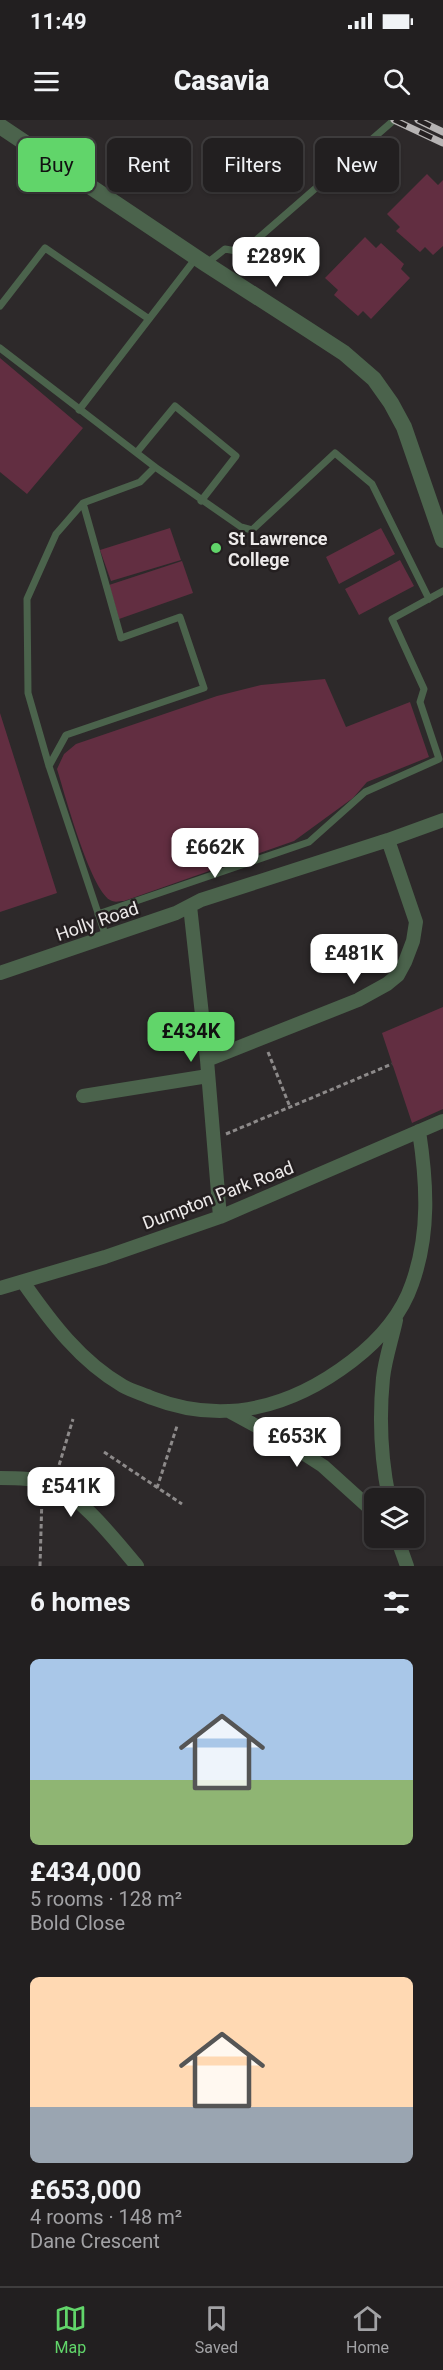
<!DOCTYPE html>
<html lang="en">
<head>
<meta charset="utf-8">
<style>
  :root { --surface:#221f20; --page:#2a2729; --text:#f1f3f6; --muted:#a2a2a5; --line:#3f3d3e; --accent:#61d56a }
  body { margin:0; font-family:Roboto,sans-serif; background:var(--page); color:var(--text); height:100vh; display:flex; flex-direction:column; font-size:22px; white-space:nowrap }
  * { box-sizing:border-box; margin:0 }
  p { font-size:20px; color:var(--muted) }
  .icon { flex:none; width:33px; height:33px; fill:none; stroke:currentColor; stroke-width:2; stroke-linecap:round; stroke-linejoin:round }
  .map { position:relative; height:1446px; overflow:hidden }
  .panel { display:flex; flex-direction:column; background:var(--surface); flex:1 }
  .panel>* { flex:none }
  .banner { position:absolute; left:18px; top:18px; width:408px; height:54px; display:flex; gap:12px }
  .buttons { position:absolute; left:364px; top:1368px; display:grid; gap:12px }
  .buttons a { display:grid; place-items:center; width:60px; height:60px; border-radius:9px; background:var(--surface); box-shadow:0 2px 4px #0004,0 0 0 2px var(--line); font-size:30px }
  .price { position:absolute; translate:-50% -51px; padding:0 14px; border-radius:12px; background:#fff; color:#222; font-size:20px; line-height:39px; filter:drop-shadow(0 2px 3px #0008) }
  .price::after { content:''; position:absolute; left:50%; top:36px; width:18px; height:14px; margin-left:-9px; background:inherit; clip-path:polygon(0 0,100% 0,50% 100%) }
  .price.on { background:var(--accent); color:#111 }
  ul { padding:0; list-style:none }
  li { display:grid; align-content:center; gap:12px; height:318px; padding:0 30px }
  li span { display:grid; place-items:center; height:186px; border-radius:9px; color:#555 }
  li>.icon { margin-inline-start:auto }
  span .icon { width:108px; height:108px; fill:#fffc; stroke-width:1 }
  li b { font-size:26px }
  h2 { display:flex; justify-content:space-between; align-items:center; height:72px; padding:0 30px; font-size:26px }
  .pill { padding:0 21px; border-radius:9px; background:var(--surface); box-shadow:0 2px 4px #0004,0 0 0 2px var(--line); font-size:21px; line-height:54px }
  .pill.on { background:var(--accent); color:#111 }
  .status { display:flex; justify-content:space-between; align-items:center; height:42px; padding:0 30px; background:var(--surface); direction:ltr }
  .status svg { height:16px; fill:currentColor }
  header { display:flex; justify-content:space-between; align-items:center; height:78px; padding:0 30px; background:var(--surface); font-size:27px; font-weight:800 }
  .tabs { display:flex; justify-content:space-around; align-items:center; height:84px; border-top:2px solid var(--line); background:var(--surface); font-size:16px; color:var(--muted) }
  .tabs a { display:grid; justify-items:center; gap:3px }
  .tabs .on { color:var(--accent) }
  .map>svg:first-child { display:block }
  .green { fill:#622e41 }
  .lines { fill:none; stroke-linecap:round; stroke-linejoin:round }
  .path { stroke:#8d8a8a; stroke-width:3; stroke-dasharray:4.5 3; stroke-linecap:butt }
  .service { stroke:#4b634c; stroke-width:7 }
  .minor { stroke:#4b634c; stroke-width:14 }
  .tertiary { stroke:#4b634c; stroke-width:16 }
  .rail-casing { stroke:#b7b4b4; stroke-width:7 }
  .rail { stroke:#241f20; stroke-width:4.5; stroke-dasharray:14; stroke-linecap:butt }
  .poi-dot { fill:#61d56a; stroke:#241f20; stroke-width:2 }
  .labels { text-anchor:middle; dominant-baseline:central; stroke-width:5; stroke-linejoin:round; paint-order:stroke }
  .poi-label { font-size:18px; font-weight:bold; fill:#edeaea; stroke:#241f20; text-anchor:start }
  .street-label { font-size:18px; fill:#edeaea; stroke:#241f20 }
</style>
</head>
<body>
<div class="status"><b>11:49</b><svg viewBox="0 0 49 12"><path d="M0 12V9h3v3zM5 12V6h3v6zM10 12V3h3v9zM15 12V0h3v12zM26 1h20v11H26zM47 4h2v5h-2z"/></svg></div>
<header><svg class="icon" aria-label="menu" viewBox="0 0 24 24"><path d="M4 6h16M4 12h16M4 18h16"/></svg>Casavia<svg class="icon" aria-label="search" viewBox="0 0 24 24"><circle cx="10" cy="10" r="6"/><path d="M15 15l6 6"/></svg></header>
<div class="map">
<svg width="443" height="1446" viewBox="0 0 443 1446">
  <rect width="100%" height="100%" fill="#2d292a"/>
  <path class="green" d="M 427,54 L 438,65 L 443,60 L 443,126 L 433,135 L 425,127 L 420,132 L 396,111 L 400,107 L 387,94 Z
    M 365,117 L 376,128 L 381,123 L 404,144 L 401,149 L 410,158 L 371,199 L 363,191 L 358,196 L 334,175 L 338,170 L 325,158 Z
    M 0,238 L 83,308 L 27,374 L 0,352 Z
    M 170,408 L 181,440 L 111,461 L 100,430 Z
    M 381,408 L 395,434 L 339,464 L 326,437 Z
    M 400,440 L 414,466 L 359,495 L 345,469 Z
    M 182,441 L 193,473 L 119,499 L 109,465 Z
    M 325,559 L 346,607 L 410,582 L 429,637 L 367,662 L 353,678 L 294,721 L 124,781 C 119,781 115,783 110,780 C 90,768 65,675 57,649 L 64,634 L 76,624 L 217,576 L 261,565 Z
    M 0,593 L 57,773 L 0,792 Z
    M 443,887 L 443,989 L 412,1003 L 382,913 Z"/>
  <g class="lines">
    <path class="path" d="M 268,932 L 290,987
      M 226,1014 L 392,944
      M 104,1332 L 182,1384
      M 57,1352 L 73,1299
      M 157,1368 L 177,1306
      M 40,1446 L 42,1376"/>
    <path class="service" d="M 206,144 L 225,129 L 236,131 L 247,128 L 394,0
      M 0,186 L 45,128 L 149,199
      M 0,228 L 155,347 L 241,407 L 252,410 L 335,333 L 372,364 L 429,479
      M 79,290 L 196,138
      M 137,332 L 175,286 L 236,336 L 201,381
      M 49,646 L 66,615 L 204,568 L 180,497 L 121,518 L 83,383
      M 98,794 L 309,722 L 365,672 L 439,639 L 420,582 L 424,569 L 392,499 L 443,471
      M 106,817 L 49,646 L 28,573 L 27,479 L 56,414 L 83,383 L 140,362 L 155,347"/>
    <path class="minor" d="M 190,786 L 207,940 L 220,1097
      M 0,853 L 176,793 L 201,780 L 388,720 L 443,700
      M 207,940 L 358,880 L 387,864 L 398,855 L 405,842 L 413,821 L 416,802 L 388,720
      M 83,976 L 208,956
      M 23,1162 C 51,1202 80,1241 123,1266 C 132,1271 143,1274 152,1278 C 224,1306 292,1287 352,1241 C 378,1221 401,1196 412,1164 C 430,1114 427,1063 419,1011
      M 0,1168 L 105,1137 L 220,1097 L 443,1001
      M 229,1291 L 286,1322 L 323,1346 L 375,1393
      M 0,1358 C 15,1358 32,1358 46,1362 C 77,1371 116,1421 137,1446
      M 389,1378 C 381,1339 379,1298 383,1258 C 385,1239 392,1219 396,1200
      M 397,1418 L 407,1446"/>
    <path class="tertiary" d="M 0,6 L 206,144 L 304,207 L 344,233 L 374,259 L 391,283 L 404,307 L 443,420"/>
    <g class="rail-casing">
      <path id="rail" d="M 394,0 L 443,23
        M 418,0 L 443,12"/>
    </g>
    <use href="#rail" class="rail"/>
  </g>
  <circle class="poi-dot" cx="216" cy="428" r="6"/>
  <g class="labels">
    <g class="poi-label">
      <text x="228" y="418">St Lawrence<tspan x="228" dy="21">College</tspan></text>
    </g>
    <g class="street-label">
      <text transform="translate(97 801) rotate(-19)">Holly Road</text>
      <text transform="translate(218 1075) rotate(-21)">Dumpton Park Road</text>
    </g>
  </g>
</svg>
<div class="buttons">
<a><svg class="icon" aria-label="layers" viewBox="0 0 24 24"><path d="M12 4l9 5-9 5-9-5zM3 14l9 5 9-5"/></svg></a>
</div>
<b class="price" style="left:276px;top:168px">£289K</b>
<b class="price" style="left:215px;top:759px">£662K</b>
<b class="price" style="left:354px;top:865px">£481K</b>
<b class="price on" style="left:191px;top:943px">£434K</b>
<b class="price" style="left:297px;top:1348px">£653K</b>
<b class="price" style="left:71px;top:1398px">£541K</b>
<div class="banner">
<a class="pill on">Buy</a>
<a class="pill">Rent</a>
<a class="pill">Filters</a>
<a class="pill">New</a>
</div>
</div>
<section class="panel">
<h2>6 homes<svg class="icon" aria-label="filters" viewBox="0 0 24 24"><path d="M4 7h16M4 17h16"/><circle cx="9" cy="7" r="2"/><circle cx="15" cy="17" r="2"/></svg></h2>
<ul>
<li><span style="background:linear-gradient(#a9c7e8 65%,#8fb573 0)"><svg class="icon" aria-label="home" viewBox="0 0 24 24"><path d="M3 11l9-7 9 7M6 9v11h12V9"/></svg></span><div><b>£434,000</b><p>5 rooms · 128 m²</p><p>Bold Close</p></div></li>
<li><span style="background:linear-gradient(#ffd9b3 70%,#9aa5b1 0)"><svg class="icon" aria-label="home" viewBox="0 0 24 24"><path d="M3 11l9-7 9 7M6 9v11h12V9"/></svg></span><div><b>£653,000</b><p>4 rooms · 148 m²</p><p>Dane Crescent</p></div></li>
</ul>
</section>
<nav class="tabs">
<a class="on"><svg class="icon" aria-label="map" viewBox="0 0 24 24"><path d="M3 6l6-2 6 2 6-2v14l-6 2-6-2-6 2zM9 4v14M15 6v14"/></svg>Map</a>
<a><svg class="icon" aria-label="saved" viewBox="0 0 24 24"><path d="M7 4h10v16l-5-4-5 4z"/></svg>Saved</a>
<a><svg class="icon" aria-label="home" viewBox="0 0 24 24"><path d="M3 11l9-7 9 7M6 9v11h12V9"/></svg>Home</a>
</nav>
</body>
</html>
